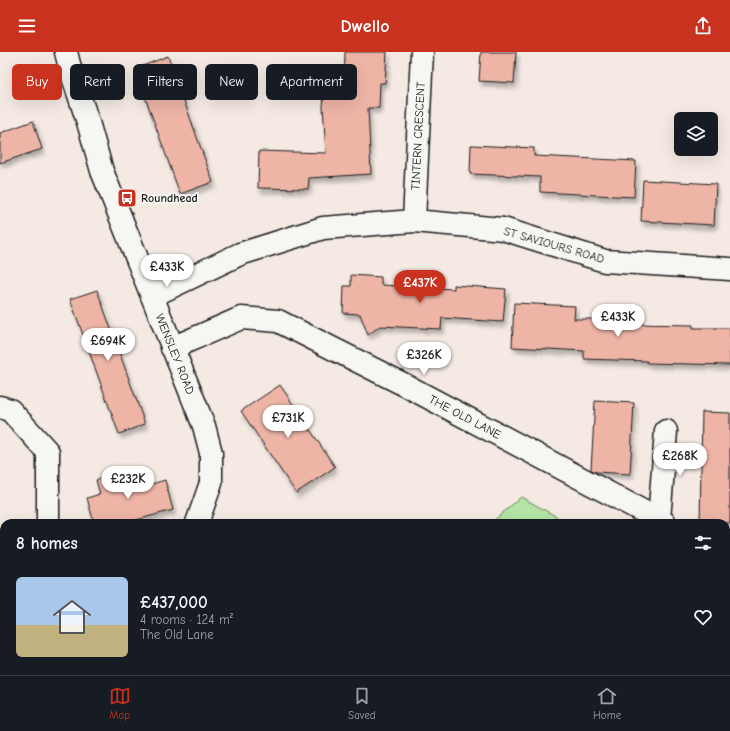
<!DOCTYPE html>
<html lang="en">
<head>
<meta charset="utf-8">
<style>
  :root { --surface:#171b24; --page:#20242c; --text:#f1f3f6; --muted:#9ea1a6; --line:#363941; --accent:#c8321e }
  body { margin:0; font-family:"Comic Neue",sans-serif; background:var(--page); color:var(--text); height:100vh; display:flex; flex-direction:column; font-size:15px; white-space:nowrap }
  * { box-sizing:border-box; margin:0 }
  p { font-size:13px; color:var(--muted) }
  .icon { flex:none; width:22px; height:22px; fill:none; stroke:currentColor; stroke-width:2; stroke-linecap:round; stroke-linejoin:round }
  .map { position:relative; flex:1; overflow:hidden }
  .panel { position:absolute; left:0px; top:467px; width:730px; height:156px; display:flex; flex-direction:column; background:var(--surface); border-radius:12px 12px 0 0; box-shadow:0 4px 16px #0002 }
  .panel>* { flex:none }
  .top-card { position:absolute; left:12px; top:12px; width:400px; height:36px; display:flex; gap:8px }
  .fabs { position:absolute; left:674px; top:60px; display:grid; gap:8px }
  .fabs a { display:grid; place-items:center; width:44px; height:44px; border-radius:6px; background:var(--surface); box-shadow:0 4px 16px #0002; font-size:20px }
  .price { position:absolute; translate:-50% -34px; padding:0 9px; border-radius:14px; background:#fff; color:#222; font-size:13px; line-height:26px; filter:drop-shadow(0 1px 2px #0008) }
  .price::after { content:''; position:absolute; left:50%; top:24px; width:12px; height:9px; margin-left:-6px; background:inherit; clip-path:polygon(0 0,100% 0,50% 100%) }
  .price.selected { background:var(--accent); color:#fff }
  ul { padding:0; list-style:none }
  li { display:flex; align-items:center; gap:12px; height:100px; padding:0 16px }
  li span { display:grid; place-items:center; flex:none; width:112px; height:80px; border-radius:6px; color:#555 }
  li>.icon { margin-inline-start:auto }
  span .icon { width:48px; height:48px; fill:#fffc; stroke-width:1 }
  li b { font-size:17px }
  h2 { display:flex; justify-content:space-between; align-items:center; height:48px; padding:0 16px; font-size:17px }
  .tag { padding:0 14px; border-radius:6px; background:var(--surface); box-shadow:0 4px 16px #0002; font-size:14px; line-height:36px }
  .tag.selected { background:var(--accent); color:#fff }
  header { display:flex; justify-content:space-between; align-items:center; height:52px; padding:0 16px; background:var(--accent); color:#fff; font-size:18px; font-weight:700 }
  .dock { display:flex; justify-content:space-around; align-items:center; height:56px; border-top:1px solid var(--line); background:var(--surface); font-size:11px; color:var(--muted) }
  .dock a { display:grid; justify-items:center; gap:2px }
  .dock .selected { color:var(--accent) }
  .map>svg:first-child { display:block }
  .green { fill:#b4e5a5; stroke:#688060 }
  .building { fill:#eeb5a7; stroke:#1c1c1c; filter:url(#shadow) }
  .lines { fill:none; stroke-linecap:round; stroke-linejoin:round }
  .minor-casing { stroke:#1c1c1c; stroke-width:25 }
  .minor { stroke:#f6f6f2; stroke-width:22 }
  .labels { text-anchor:middle; dominant-baseline:central; stroke-width:4; stroke-linejoin:round; paint-order:stroke }
  .street-label { font-size:12px; fill:#1c1c1c; stroke:#f6f6f2 }
  .poi-label { font-size:12px; font-weight:bold; fill:#1c1c1c; stroke:#f6f6f2; text-anchor:start }
</style>
</head>
<body>
<header><svg class="icon" aria-label="menu" viewBox="0 0 24 24"><path d="M4 6h16M4 12h16M4 18h16"/></svg>Dwello<svg class="icon" aria-label="share" viewBox="0 0 24 24"><path d="M12 15V3M7 8l5-5 5 5M5 13v7h14v-7"/></svg></header>
<div class="map">
<svg width="730" height="623" viewBox="0 0 730 623">
  <defs>
    <filter id="shadow"><feDropShadow dx="2.5" dy="4.5" stdDeviation="2" flood-color="#0004"/></filter>
  </defs>
  <rect width="100%" height="100%" fill="#f4e9e3"/>
  <filter id="ink" filterUnits="userSpaceOnUse"><feTurbulence type="fractalNoise" baseFrequency=".025" numOctaves="2"/><feDisplacementMap in="SourceGraphic" scale="8" xChannelSelector="R" yChannelSelector="G"/><feConvolveMatrix kernelMatrix="1 2 1 2 8 2 1 2 1" color-interpolation-filters="sRGB"/></filter>
  <g filter="url(#ink)">
    <path class="green" d="M 521,445 L 568,471 L 491,471 Z
      M 726,558 L 730,560 L 730,623 L 489,623 L 486,619 L 726,619 Z
      M 278,619 L 330,619 L 325,623 L 278,623 Z"/>
    <path class="building" d="M 345,0 L 387,0 L 385,31 L 380,31 L 379,56 L 368,56 L 371,122 L 309,126 L 308,137 L 258,136 L 259,99 L 326,101 L 323,55 L 325,28 L 344,30 Z
      M 481,0 L 516,0 L 514,31 L 479,29 Z
      M 168,4 L 213,130 L 180,142 L 135,17 Z
      M 33,69 L 42,97 L 0,111 L 0,81 Z
      M 471,93 L 534,96 L 534,104 L 636,109 L 634,145 L 540,140 L 540,125 L 470,122 Z
      M 643,128 L 716,132 L 714,173 L 641,169 Z
      M 351,223 L 381,225 L 381,233 L 454,237 L 454,233 L 506,237 L 503,270 L 442,266 L 441,277 L 380,274 L 368,283 L 360,262 L 343,261 L 344,234 L 351,234 Z
      M 97,238 L 145,372 L 119,382 L 70,247 Z
      M 514,251 L 575,254 L 574,267 L 630,267 L 630,272 L 693,273 L 693,276 L 730,276 L 730,313 L 647,311 L 647,309 L 584,307 L 584,299 L 512,295 Z
      M 280,333 L 335,415 L 296,441 L 241,359 Z
      M 595,349 L 634,351 L 630,422 L 596,420 L 591,418 Z
      M 702,360 L 730,361 L 730,471 L 700,471 Z
      M 133,418 L 138,436 L 165,428 L 173,458 L 125,471 L 94,471 L 87,446 L 100,442 L 96,428 Z"/>
    <g class="lines">
      <g class="minor-casing">
        <path id="minor" d="M 66,0 L 70,16 L 88,70 L 102,119 L 204,374 L 211,401 L 211,431 L 197,471
          M 414,169 L 422,0
          M 152,244 L 240,202 L 323,176 L 414,169 L 503,177 L 605,209 L 730,217
          M 172,296 L 241,266 L 278,269 L 405,333 L 665,471
          M 0,355 L 10,358 L 48,400 L 48,471
          M 659,468 L 666,379
          M 726,505 L 730,508
          M 0,554 L 4,550
          M 266,619 L 266,623
          M 141,623 L 141,619"/>
      </g>
      <use href="#minor" class="minor"/>
    </g>
  </g>
  <defs>
    <g id="bus-square" transform="scale(1)"><rect x="-9" y="-9" width="18" height="18" rx="4" fill="#c8321e" stroke="#f6f6f2"/><path d="M-5-6H5V4H4V6H2V4H-2V6H-4V4H-5ZM-3.5-4V0h7V-4ZM-3.5 1.2v1.5H-2V1.2ZM2 1.2v1.5H3.5V1.2Z" fill="#fff"/></g>
  </defs>
  <g fill-rule="evenodd">
    <use href="#bus-square" x="127" y="146"/>
  </g>
  <g class="labels">
    <g class="street-label">
      <text transform="translate(418 84) rotate(-87)">TINTERN CRESCENT</text>
      <text transform="translate(554 193) rotate(16)">ST SAVIOURS ROAD</text>
      <text transform="translate(175 302) rotate(68)">WENSLEY ROAD</text>
      <text transform="translate(465 365) rotate(28)">THE OLD LANE</text>
    </g>
    <g class="poi-label">
      <text x="141" y="146">Roundhead</text>
    </g>
  </g>
</svg>
<div class="fabs">
<a><svg class="icon" aria-label="layers" viewBox="0 0 24 24"><path d="M12 4l9 5-9 5-9-5zM3 14l9 5 9-5"/></svg></a>
</div>
<b class="price" style="left:167px;top:236px">£433K</b>
<b class="price selected" style="left:420px;top:252px">£437K</b>
<b class="price" style="left:618px;top:286px">£433K</b>
<b class="price" style="left:108px;top:310px">£694K</b>
<b class="price" style="left:424px;top:324px">£326K</b>
<b class="price" style="left:288px;top:387px">£731K</b>
<b class="price" style="left:680px;top:425px">£268K</b>
<b class="price" style="left:128px;top:448px">£232K</b>
<div class="top-card">
<a class="tag selected">Buy</a>
<a class="tag">Rent</a>
<a class="tag">Filters</a>
<a class="tag">New</a>
<a class="tag">Apartment</a>
</div>
<section class="panel">
<h2>8 homes<svg class="icon" aria-label="filters" viewBox="0 0 24 24"><path d="M4 7h16M4 17h16"/><circle cx="9" cy="7" r="2"/><circle cx="15" cy="17" r="2"/></svg></h2>
<ul>
<li><span style="background:linear-gradient(#a9c7e8 60%,#c2b280 0)"><svg class="icon" aria-label="home" viewBox="0 0 24 24"><path d="M3 11l9-7 9 7M6 9v11h12V9"/></svg></span><div><b>£437,000</b><p>4 rooms · 124 m²</p><p>The Old Lane</p></div><svg class="icon" aria-label="heart" viewBox="0 0 24 24"><path d="M12 20l-8-8c-3-5 5-10 8-4 3-6 11-1 8 4z"/></svg></li>
</ul>
</section>
</div>
<nav class="dock">
<a class="selected"><svg class="icon" aria-label="map" viewBox="0 0 24 24"><path d="M3 6l6-2 6 2 6-2v14l-6 2-6-2-6 2zM9 4v14M15 6v14"/></svg>Map</a>
<a><svg class="icon" aria-label="saved" viewBox="0 0 24 24"><path d="M7 4h10v16l-5-4-5 4z"/></svg>Saved</a>
<a><svg class="icon" aria-label="home" viewBox="0 0 24 24"><path d="M3 11l9-7 9 7M6 9v11h12V9"/></svg>Home</a>
</nav>
</body>
</html>
